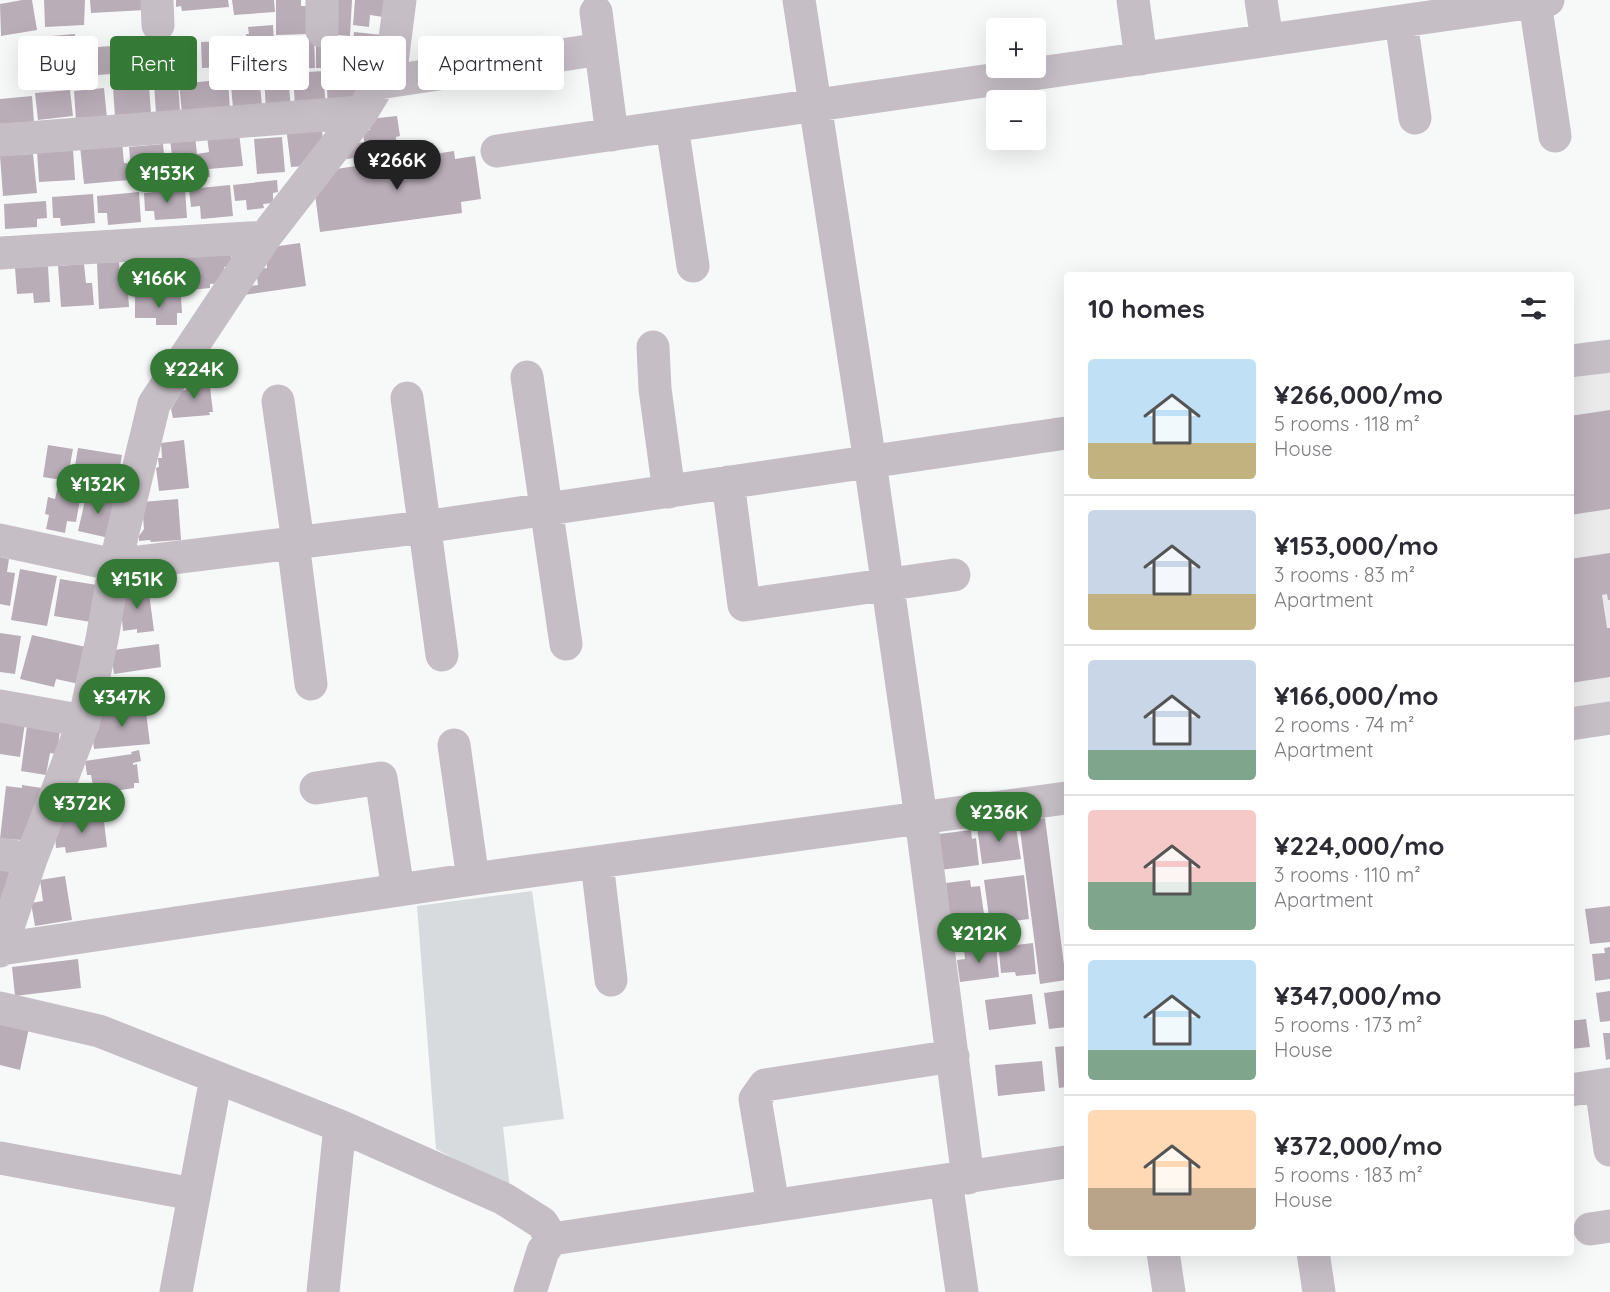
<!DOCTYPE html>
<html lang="en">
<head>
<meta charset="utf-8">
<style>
  :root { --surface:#fff; --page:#f2f2f3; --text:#2b2b33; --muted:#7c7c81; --line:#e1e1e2; --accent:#357936 }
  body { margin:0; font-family:Quicksand,sans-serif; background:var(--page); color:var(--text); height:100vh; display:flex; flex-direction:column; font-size:22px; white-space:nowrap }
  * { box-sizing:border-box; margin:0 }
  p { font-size:20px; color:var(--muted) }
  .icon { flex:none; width:33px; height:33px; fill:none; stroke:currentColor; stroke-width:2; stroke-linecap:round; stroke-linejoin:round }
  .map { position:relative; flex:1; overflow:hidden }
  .drawer { position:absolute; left:1064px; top:272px; width:510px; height:984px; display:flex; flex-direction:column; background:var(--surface); border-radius:6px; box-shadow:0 6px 24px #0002 }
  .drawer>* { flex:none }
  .banner { position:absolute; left:18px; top:36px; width:570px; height:54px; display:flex; gap:12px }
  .fabs { position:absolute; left:986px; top:18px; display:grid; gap:12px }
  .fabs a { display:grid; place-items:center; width:60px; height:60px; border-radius:6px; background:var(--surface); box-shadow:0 6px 24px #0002; font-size:30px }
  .price { position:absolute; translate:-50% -51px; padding:0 14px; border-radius:21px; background:var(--accent); color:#fff; font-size:20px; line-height:39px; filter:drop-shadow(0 2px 3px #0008) }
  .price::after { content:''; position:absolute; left:50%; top:36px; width:18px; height:14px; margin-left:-9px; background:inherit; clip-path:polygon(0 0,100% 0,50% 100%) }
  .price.current { background:#222; color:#fff }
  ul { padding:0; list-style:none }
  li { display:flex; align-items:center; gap:18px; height:150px; padding:0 24px }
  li+li { border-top:2px solid var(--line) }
  li span { display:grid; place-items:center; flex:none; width:168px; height:120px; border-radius:6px; color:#555 }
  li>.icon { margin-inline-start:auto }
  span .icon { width:72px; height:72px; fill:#fffc; stroke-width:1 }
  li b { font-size:26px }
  h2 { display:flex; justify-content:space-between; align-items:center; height:72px; padding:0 24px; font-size:26px }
  .chip { padding:0 21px; border-radius:6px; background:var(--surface); box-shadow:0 6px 24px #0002; font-size:21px; line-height:54px }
  .chip.current { background:var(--accent); color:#fff }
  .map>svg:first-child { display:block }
  .built { fill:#eaeaeb }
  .green { fill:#d7dbde }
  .building { fill:#b9adb8 }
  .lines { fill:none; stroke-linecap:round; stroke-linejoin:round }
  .minor { stroke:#c6bec5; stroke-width:33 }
</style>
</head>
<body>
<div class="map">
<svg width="1610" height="1292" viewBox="0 0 1610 1292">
  <rect width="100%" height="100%" fill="#f7f9f9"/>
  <path class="built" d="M 1610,372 L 1610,706 L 1570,712 L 1570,377 Z"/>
  <path class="green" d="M 532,891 L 564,1119 L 503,1127 L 510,1189 L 436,1149 L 417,906 Z"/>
  <path class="building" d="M 22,0 L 32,0 L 37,30 L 1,36 L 0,4 Z
    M 44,0 L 85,0 L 84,25 L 45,27 Z
    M 90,0 L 144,0 L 145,10 L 91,13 Z
    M 176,0 L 228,0 L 229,7 L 182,11 L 181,6 L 176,7 Z
    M 232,0 L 274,0 L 275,12 L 234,15 Z
    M 276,0 L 301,0 L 301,6 L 308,6 L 308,34 L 276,35 Z
    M 325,0 L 352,0 L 350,36 L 323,34 Z
    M 355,0 L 385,0 L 383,17 L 370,15 L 369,27 L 353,25 Z
    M 273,25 L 275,61 L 248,62 L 246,34 L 249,34 L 248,27 Z
    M 354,32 L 382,35 L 379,62 L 351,59 Z
    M 75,34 L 75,45 L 80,45 L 82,76 L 54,78 L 51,36 Z
    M 288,38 L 314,38 L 315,68 L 281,69 L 281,43 L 289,43 Z
    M 187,40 L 189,68 L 139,71 L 137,47 L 160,46 L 160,42 Z
    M 245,40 L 246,66 L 202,68 L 201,42 Z
    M 112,46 L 112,50 L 124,49 L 125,73 L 84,76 L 83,48 Z
    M 316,46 L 347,46 L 347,68 L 316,68 Z
    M 365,70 L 366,81 L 359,82 L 359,90 L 348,105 L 328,107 L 326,73 Z
    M 323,71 L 326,109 L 295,107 L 293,73 Z
    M 259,73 L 262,106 L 233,108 L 230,75 Z
    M 288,73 L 291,110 L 266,111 L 264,74 Z
    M 228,79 L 230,110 L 182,113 L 179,84 Z
    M 178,82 L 180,111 L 156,113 L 154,84 Z
    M 149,85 L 151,114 L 115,117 L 113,87 Z
    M 104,88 L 107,118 L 76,121 L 74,91 Z
    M 70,90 L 73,116 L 38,120 L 35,93 Z
    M 32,96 L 34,122 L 0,124 L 0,99 Z
    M 397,116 L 400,136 L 396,137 L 397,152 L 333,161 L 345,145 L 364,142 L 363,131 L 370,130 L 369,119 Z
    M 286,127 L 322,130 L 323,141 L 306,166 L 291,167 Z
    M 239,133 L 243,166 L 209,169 L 210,177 L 175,181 L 170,139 L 195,136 L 197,154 L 209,152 L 207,136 Z
    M 282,137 L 285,172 L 257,174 L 254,139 Z
    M 122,142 L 124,163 L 127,163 L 129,180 L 84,184 L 80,146 Z
    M 163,144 L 166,174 L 132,178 L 129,147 Z
    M 73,149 L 75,180 L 39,182 L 37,151 Z
    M 454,151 L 455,159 L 475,156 L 481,199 L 461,202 L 462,213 L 320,232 L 315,194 L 330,170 Z
    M 33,154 L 37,193 L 3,196 L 0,156 Z
    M 277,180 L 278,192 L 273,193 L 273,203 L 263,204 L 264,208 L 247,210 L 246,200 L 235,201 L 233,185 Z
    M 230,185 L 233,216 L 201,219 L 200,206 L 191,207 L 189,189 Z
    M 185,189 L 187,218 L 155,220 L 154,211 L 145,211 L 144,193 Z
    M 139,192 L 141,222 L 108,225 L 107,213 L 98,213 L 97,196 Z
    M 93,194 L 95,223 L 61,226 L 60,218 L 53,218 L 52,197 Z
    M 46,201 L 47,218 L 37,219 L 37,227 L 5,229 L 4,204 Z
    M 300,243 L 306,286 L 244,295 L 243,287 L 258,285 L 256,269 L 267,268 L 266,256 L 272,247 Z
    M 186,253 L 231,253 L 233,266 L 224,267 L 224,279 L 221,283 L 210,284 L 210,288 L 189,290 Z
    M 171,255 L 172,274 L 182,273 L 184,288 L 167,289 L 167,282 L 134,285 L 132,257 Z
    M 119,262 L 120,278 L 127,278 L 129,307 L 99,309 L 97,263 Z
    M 84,264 L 86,283 L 92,283 L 94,305 L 61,307 L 58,266 Z
    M 48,266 L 50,302 L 34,303 L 33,293 L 17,294 L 15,268 Z
    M 135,297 L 181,297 L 182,313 L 177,313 L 177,325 L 156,325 L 156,318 L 135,318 Z
    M 209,379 L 213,412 L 209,412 L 210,415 L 173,418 L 171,409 L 182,391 L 186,390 L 186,384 L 189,384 L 189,381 Z
    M 1610,410 L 1610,509 L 1570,515 L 1570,416 Z
    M 184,440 L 189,488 L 159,491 L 156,468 L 159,467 L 158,458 L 162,458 L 161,443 Z
    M 48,445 L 73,449 L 67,481 L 43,477 Z
    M 78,448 L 122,455 L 118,478 L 100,475 L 99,481 L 73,477 Z
    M 57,490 L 81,494 L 76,522 L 67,521 L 65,533 L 46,529 L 49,515 L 45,514 L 48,497 L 55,499 Z
    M 87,492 L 118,499 L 109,538 L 78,531 Z
    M 178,499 L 181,540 L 151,542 L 150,540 L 139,541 L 139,536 L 144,529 L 142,502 Z
    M 1610,553 L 1610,600 L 1608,600 L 1607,594 L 1602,595 L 1607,628 L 1610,628 L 1610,677 L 1570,683 L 1570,559 Z
    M 0,557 L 9,559 L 7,572 L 15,573 L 10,606 L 0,604 Z
    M 20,569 L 57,576 L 47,626 L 11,620 Z
    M 60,579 L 97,585 L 91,622 L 54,616 Z
    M 148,585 L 154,631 L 137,633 L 137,629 L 123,631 L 120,596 L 127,595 L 126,588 Z
    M 0,633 L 21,636 L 15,674 L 0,672 Z
    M 32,635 L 86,647 L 79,684 L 56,679 L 54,687 L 20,679 Z
    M 159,644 L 161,667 L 114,674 L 111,654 L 114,650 Z
    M 145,704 L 150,744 L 94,749 L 92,730 L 99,729 L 97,717 L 102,717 L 102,714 L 108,713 L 108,709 Z
    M 0,720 L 25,723 L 20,757 L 0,754 Z
    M 27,726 L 60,730 L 57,754 L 50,753 L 46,775 L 21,771 Z
    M 139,750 L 141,761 L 133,763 L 133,765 L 137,764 L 139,783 L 134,783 L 134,788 L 108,792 L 107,790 L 94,792 L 91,775 L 87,775 L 85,761 L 132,754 L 131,752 Z
    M 22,785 L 42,788 L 23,840 L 0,839 L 6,786 L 22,788 Z
    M 103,813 L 107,847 L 66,853 L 65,847 L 56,848 L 55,836 L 61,821 Z
    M 1045,818 L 1066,980 L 1040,984 L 1019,822 Z
    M 1015,822 L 1021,859 L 982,864 L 977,827 Z
    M 971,830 L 972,839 L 976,838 L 979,865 L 940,870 L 939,834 Z
    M 0,868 L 10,870 L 0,904 Z
    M 1024,875 L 1029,919 L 990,924 L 984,880 Z
    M 65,876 L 72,920 L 35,926 L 31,903 L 43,901 L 40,880 Z
    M 970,880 L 971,887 L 980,886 L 984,914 L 950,919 L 946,883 Z
    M 1610,906 L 1610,942 L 1590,944 L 1585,909 Z
    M 1033,943 L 1036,974 L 1016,976 L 1015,972 L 1001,973 L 999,952 L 1008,951 L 1007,946 Z
    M 996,946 L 999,977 L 960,982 L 957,960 L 965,959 L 964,950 Z
    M 1610,947 L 1610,979 L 1595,981 L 1592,954 L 1605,953 L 1604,948 Z
    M 78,959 L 81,988 L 15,996 L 12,967 Z
    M 1066,990 L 1066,1027 L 1049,1029 L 1044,993 Z
    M 1610,991 L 1610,1021 L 1600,1022 L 1596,993 Z
    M 1032,994 L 1036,1024 L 989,1030 L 985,1000 Z
    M 1586,1019 L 1590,1047 L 1571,1049 L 1570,1021 Z
    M 0,1022 L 29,1028 L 20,1070 L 0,1065 Z
    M 1603,1033 L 1610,1033 L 1610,1059 L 1606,1060 Z
    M 1066,1046 L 1066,1087 L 1059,1088 L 1055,1047 Z
    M 1042,1061 L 1045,1091 L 998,1096 L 995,1065 Z"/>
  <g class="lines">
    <path class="minor" d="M 157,0 L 158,25
      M 799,0 L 870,462 L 921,818 L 968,1178
      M 1133,0 L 1141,59
      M 1261,0 L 1267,40
      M 1535,2 L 1555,136
      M 596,12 L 612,135
      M 1401,21 L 1415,118
      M 322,31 L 322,0
      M 379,83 L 601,49
      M 672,126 L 693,266
      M 0,140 L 362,112
      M 497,151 L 1548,0
      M 0,253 L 265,237
      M 653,347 L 655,389 L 669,492
      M 1570,361 L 1610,356
      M 527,377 L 566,644
      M 407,398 L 442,655
      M 278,401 L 298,542
      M 728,482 L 744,605 L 954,575
      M 0,540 L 115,565 L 424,527 L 1066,433
      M 293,543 L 311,684
      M 0,706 L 84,721
      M 1570,724 L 1610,718
      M 454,745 L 473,879
      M 316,788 L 381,778 L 398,890
      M 0,854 L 31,859
      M 597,863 L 611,980
      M 937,937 L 987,932
      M 1,949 L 473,879 L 1066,798
      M 0,951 L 31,859 L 84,721 L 102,639 L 115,565 L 154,404 L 265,237 L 362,112 L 392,62 L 400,0
      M 0,1008 L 99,1031 L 340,1126 L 504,1199 L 542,1223 L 552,1239
      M 1601,1086 L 1610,1150
      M 1570,1090 L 1610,1084
      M 0,1158 L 193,1194
      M 946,1181 L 962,1292
      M 773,1205 L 755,1099 L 765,1085 L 953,1056
      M 1590,1229 L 1610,1226
      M 1163,1252 L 1169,1292
      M 1313,1252 L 1319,1292
      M 176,1292 L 216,1078
      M 323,1292 L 340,1126
      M 530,1292 L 543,1251 L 552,1239 L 1066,1162"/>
  </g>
</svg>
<div class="fabs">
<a>+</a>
<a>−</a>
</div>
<b class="price current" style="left:397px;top:191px">¥266K</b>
<b class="price" style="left:167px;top:204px">¥153K</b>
<b class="price" style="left:159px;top:309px">¥166K</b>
<b class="price" style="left:194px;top:400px">¥224K</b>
<b class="price" style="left:98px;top:515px">¥132K</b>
<b class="price" style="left:137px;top:610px">¥151K</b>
<b class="price" style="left:122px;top:728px">¥347K</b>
<b class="price" style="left:82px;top:834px">¥372K</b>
<b class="price" style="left:999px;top:843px">¥236K</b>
<b class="price" style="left:979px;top:964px">¥212K</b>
<div class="banner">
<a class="chip">Buy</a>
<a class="chip current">Rent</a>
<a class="chip">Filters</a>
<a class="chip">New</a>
<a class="chip">Apartment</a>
</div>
<section class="drawer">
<h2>10 homes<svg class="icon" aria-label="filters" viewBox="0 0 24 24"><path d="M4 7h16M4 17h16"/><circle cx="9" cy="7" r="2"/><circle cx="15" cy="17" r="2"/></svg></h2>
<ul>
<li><span style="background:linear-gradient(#bfe0f5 70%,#c2b280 0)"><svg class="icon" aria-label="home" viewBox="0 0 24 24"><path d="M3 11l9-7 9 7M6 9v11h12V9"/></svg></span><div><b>¥266,000/mo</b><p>5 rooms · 118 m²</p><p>House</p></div></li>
<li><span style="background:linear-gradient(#c9d6e8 70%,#c2b280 0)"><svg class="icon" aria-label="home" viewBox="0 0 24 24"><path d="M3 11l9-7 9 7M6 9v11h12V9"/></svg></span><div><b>¥153,000/mo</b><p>3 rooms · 83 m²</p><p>Apartment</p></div></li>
<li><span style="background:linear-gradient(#c9d6e8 75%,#7fa58c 0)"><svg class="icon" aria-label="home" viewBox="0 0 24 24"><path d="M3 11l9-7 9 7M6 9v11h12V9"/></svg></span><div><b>¥166,000/mo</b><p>2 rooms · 74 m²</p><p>Apartment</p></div></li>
<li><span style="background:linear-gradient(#f6c9c9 60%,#7fa58c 0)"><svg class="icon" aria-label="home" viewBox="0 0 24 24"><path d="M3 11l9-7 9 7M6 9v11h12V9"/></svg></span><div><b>¥224,000/mo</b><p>3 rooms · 110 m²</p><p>Apartment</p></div></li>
<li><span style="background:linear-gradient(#bfe0f5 75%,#7fa58c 0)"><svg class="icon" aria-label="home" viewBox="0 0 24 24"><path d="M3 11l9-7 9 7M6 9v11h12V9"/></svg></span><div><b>¥347,000/mo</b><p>5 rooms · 173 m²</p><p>House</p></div></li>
<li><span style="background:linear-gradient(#ffd9b3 65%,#b9a48a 0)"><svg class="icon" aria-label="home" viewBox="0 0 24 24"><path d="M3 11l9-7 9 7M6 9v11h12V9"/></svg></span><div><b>¥372,000/mo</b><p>5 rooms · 183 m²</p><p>House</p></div></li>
</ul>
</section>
</div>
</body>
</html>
